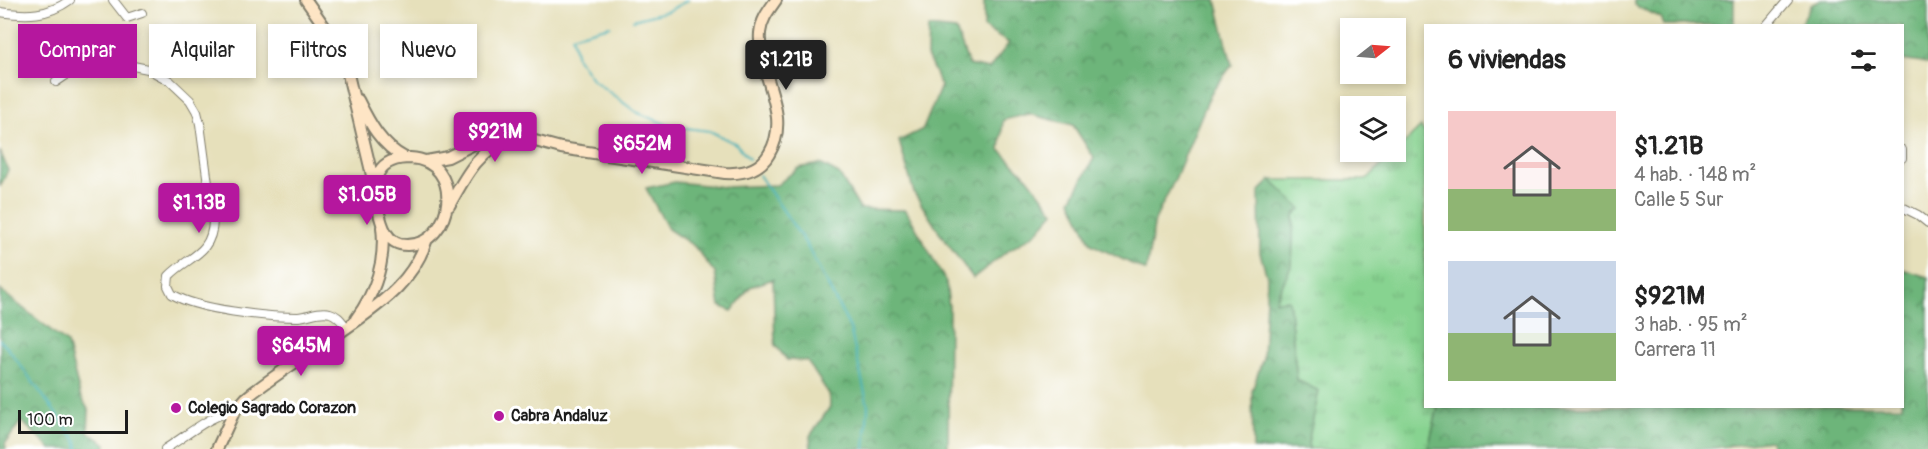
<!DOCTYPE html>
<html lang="es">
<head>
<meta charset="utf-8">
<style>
  :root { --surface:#fff; --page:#f2f2f2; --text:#222; --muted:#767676; --accent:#b5179e }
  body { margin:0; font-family:Pangolin,sans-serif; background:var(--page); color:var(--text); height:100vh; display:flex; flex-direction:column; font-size:22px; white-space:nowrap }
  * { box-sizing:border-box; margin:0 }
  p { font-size:20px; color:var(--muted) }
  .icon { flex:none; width:33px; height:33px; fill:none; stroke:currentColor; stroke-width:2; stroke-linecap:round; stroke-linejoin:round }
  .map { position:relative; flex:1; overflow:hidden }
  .panel { position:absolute; left:1424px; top:24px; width:480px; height:384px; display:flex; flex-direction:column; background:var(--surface); border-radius:0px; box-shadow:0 3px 9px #0003 }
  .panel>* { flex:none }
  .hud { position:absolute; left:18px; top:24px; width:570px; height:54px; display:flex; gap:12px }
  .needle { width:39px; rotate:73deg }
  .controls { position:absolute; left:1340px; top:18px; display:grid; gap:12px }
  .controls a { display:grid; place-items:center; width:66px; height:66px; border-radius:0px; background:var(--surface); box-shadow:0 3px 9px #0003; font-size:30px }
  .scale { position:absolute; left:18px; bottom:15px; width:110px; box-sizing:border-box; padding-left:6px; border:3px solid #1c1c1c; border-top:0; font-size:16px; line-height:21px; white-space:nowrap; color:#1c1c1c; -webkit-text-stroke:4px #fff; paint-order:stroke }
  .price { position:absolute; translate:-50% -51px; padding:0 14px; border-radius:6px; background:var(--accent); color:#fff; font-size:20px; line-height:39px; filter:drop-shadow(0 2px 3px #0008) }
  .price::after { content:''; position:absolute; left:50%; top:36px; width:18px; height:14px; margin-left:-9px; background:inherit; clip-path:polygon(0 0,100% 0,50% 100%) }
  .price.current { background:#222; color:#fff }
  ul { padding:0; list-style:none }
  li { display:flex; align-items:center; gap:18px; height:150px; padding:0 24px }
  li span { display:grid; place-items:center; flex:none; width:168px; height:120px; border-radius:0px; color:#555 }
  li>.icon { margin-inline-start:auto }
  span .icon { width:72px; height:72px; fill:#fffc; stroke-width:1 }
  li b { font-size:26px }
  h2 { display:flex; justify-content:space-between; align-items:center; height:72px; padding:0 24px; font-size:26px }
  .chip { padding:0 21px; border-radius:0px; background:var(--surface); box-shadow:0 3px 9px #0003; font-size:21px; line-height:54px }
  .chip.current { background:var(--accent); color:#fff }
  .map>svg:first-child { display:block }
  .grass { fill:url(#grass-tufts); stroke:#527856; stroke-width:1.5 }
  .forest { fill:url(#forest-crowns); stroke:#44684b; stroke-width:1.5 }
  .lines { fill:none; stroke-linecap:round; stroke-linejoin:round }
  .stream { stroke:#40b1b9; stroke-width:2 }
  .street-casing { stroke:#817e6c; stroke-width:10 }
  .secondary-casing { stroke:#817e6c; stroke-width:14 }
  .street { stroke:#fff; stroke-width:8 }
  .secondary { stroke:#fee5c5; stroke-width:10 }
  .poi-dot { fill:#b5179e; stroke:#fff; stroke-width:2 }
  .labels { text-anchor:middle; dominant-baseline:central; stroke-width:6; stroke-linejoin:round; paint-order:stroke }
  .poi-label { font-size:16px; font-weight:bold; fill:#1c1c1c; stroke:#fff; text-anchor:start }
</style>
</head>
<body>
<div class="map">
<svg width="1928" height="449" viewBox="0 0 1928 449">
  <defs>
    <pattern id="grass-tufts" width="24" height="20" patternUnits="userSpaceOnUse" patternTransform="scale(1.5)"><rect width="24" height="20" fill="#87d390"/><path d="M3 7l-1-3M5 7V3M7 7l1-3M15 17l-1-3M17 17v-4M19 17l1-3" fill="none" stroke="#74b57c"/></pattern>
    <pattern id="forest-crowns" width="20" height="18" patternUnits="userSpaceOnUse" patternTransform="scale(1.5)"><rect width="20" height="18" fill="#6db57a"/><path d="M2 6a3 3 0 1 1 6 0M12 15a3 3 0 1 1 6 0" fill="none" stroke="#599263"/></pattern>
  </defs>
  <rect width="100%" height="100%" fill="#fff"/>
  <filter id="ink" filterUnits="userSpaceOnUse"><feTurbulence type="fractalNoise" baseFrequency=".0167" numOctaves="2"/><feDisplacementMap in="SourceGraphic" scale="12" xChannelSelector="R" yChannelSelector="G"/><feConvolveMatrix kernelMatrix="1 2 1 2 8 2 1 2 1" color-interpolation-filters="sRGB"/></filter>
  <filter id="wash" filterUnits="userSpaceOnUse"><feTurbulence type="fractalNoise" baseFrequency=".008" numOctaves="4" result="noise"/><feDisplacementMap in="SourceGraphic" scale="24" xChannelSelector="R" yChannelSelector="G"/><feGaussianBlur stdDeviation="1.35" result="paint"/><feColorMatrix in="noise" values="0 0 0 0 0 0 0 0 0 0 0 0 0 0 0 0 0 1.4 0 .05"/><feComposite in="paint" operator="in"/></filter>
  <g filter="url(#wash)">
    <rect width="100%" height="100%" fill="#e6e0bb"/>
    <path class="grass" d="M 1421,127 L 1425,133 L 1425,406 L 1438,407 L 1428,449 L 1309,449 L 1297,380 L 1289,301 L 1275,301 L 1292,264 L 1294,215 L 1271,180 L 1366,180 Z"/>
    <path class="forest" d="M 984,0 L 1216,0 L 1232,65 L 1211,93 L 1175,179 L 1155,220 L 1146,271 L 1091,244 L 1071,200 L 1094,158 L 1073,125 L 1029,114 L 1003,120 L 1000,150 L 1028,178 L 1054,212 L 1035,234 L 1009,250 L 973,278 L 941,235 L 914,193 L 899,141 L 923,129 L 941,86 L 927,56 L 928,27 L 956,30 L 969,65 L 989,69 L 1009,43 L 984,28 Z
      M 1634,0 L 1734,0 L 1734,25 L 1663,25 L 1660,17 L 1634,5 Z
      M 1820,0 L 1928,0 L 1928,64 L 1902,60 L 1902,26 L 1800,25 L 1811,5 Z
      M 0,151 L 8,170 L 0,187 Z
      M 820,164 L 839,174 L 860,209 L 906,210 L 946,282 L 949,307 L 948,449 L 811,449 L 810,436 L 830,407 L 829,394 L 807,361 L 787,360 L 775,345 L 773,279 L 750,287 L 732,311 L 720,306 L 715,273 L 694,246 L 668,229 L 646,188 L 675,182 L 725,187 L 777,185 L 798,168 Z
      M 1271,180 L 1301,209 L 1294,215 L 1292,264 L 1275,301 L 1289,300 L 1297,380 L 1319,391 L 1308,443 L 1309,449 L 1253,449 L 1252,391 L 1263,358 L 1267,277 L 1260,253 L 1259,192 Z
      M 1902,269 L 1928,277 L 1928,449 L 1772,449 L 1770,440 L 1708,449 L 1428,449 L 1438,407 L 1902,406 Z
      M 0,290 L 67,343 L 80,395 L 89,411 L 88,432 L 106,444 L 105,449 L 51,449 L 21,421 L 5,444 L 6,449 L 0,449 Z"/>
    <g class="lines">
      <path class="stream" d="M 633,20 L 668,11 L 688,0
        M 610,26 L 572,36 L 577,58 L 593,80 L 636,112 L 670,126 L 710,131 L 736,144 L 749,159
        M 759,175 L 806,244 L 850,328 L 868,406 L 865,449
        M 0,340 L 10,351 L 77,442 L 78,449"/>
    </g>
  </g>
  <g filter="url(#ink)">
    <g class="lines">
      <g class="street-casing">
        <path id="street" d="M 113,0 L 127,18 L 142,13
          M 0,12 C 27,16 48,16 70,0
          M 1766,26 L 1788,0
          M 56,82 L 78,67 L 86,65 L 109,69 L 133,66 L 148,69 L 170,81 L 190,100 L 197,112 L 200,124 L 213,221 C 212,255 188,256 169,276 L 168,286 L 172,294 C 197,310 268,317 298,317 C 309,316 320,310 330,313 C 338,315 342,322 347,328
          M 1902,150 L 1902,158
          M 1902,207 L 1918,215 L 1928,223
          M 165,449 C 182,439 215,411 234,412"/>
      </g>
      <g class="secondary-casing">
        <path id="secondary" d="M 306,0 L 336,43 L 347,70 L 374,184
          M 358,100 C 370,124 381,145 405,158
          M 410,158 C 466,161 454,245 407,245 C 385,245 381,222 377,205 C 371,177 379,158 410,158 Z
          M 426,161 L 448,157 L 490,136 L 509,134 L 561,148 L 725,173 C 743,174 760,170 769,154 C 793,115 757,74 760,33 C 761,20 769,10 776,0
          M 449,206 C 466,175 479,149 514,136
          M 356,319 C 376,291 386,262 382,227
          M 217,449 L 234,412 L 246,398 C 279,371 317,349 352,324 C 386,300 414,279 427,239"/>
      </g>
      <use href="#street" class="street"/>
      <use href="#secondary" class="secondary"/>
    </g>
  </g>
  <g class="poi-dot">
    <circle cx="176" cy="408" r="6"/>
    <circle cx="499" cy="416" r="6"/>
  </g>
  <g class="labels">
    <g class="poi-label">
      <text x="188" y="408">Colegio Sagrado Corazon</text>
      <text x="511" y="416">Cabra Andaluz</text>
    </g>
  </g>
</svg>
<div class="controls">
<a><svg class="needle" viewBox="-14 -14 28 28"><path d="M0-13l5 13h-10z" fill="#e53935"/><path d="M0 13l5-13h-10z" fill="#767676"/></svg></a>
<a><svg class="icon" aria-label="layers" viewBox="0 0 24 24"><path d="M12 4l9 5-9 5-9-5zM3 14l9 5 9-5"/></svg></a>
</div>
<div class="scale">100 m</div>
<b class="price current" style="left:786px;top:91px">$1.21B</b>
<b class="price" style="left:495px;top:163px">$921M</b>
<b class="price" style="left:642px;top:175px">$652M</b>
<b class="price" style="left:367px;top:226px">$1.05B</b>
<b class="price" style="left:199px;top:234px">$1.13B</b>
<b class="price" style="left:301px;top:377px">$645M</b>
<div class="hud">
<a class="chip current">Comprar</a>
<a class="chip">Alquilar</a>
<a class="chip">Filtros</a>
<a class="chip">Nuevo</a>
</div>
<section class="panel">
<h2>6 viviendas<svg class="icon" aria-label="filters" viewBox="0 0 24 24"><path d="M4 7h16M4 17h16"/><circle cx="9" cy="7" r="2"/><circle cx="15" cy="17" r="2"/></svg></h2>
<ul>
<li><span style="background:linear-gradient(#f6c9c9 65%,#8fb573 0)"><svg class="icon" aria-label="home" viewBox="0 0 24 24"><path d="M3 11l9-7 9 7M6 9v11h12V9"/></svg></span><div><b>$1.21B</b><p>4 hab. · 148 m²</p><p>Calle 5 Sur</p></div></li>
<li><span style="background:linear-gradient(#c9d6e8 60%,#8fb573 0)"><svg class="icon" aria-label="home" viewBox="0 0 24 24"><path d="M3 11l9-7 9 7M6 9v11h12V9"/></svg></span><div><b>$921M</b><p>3 hab. · 95 m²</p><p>Carrera 11</p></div></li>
</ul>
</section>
</div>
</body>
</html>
